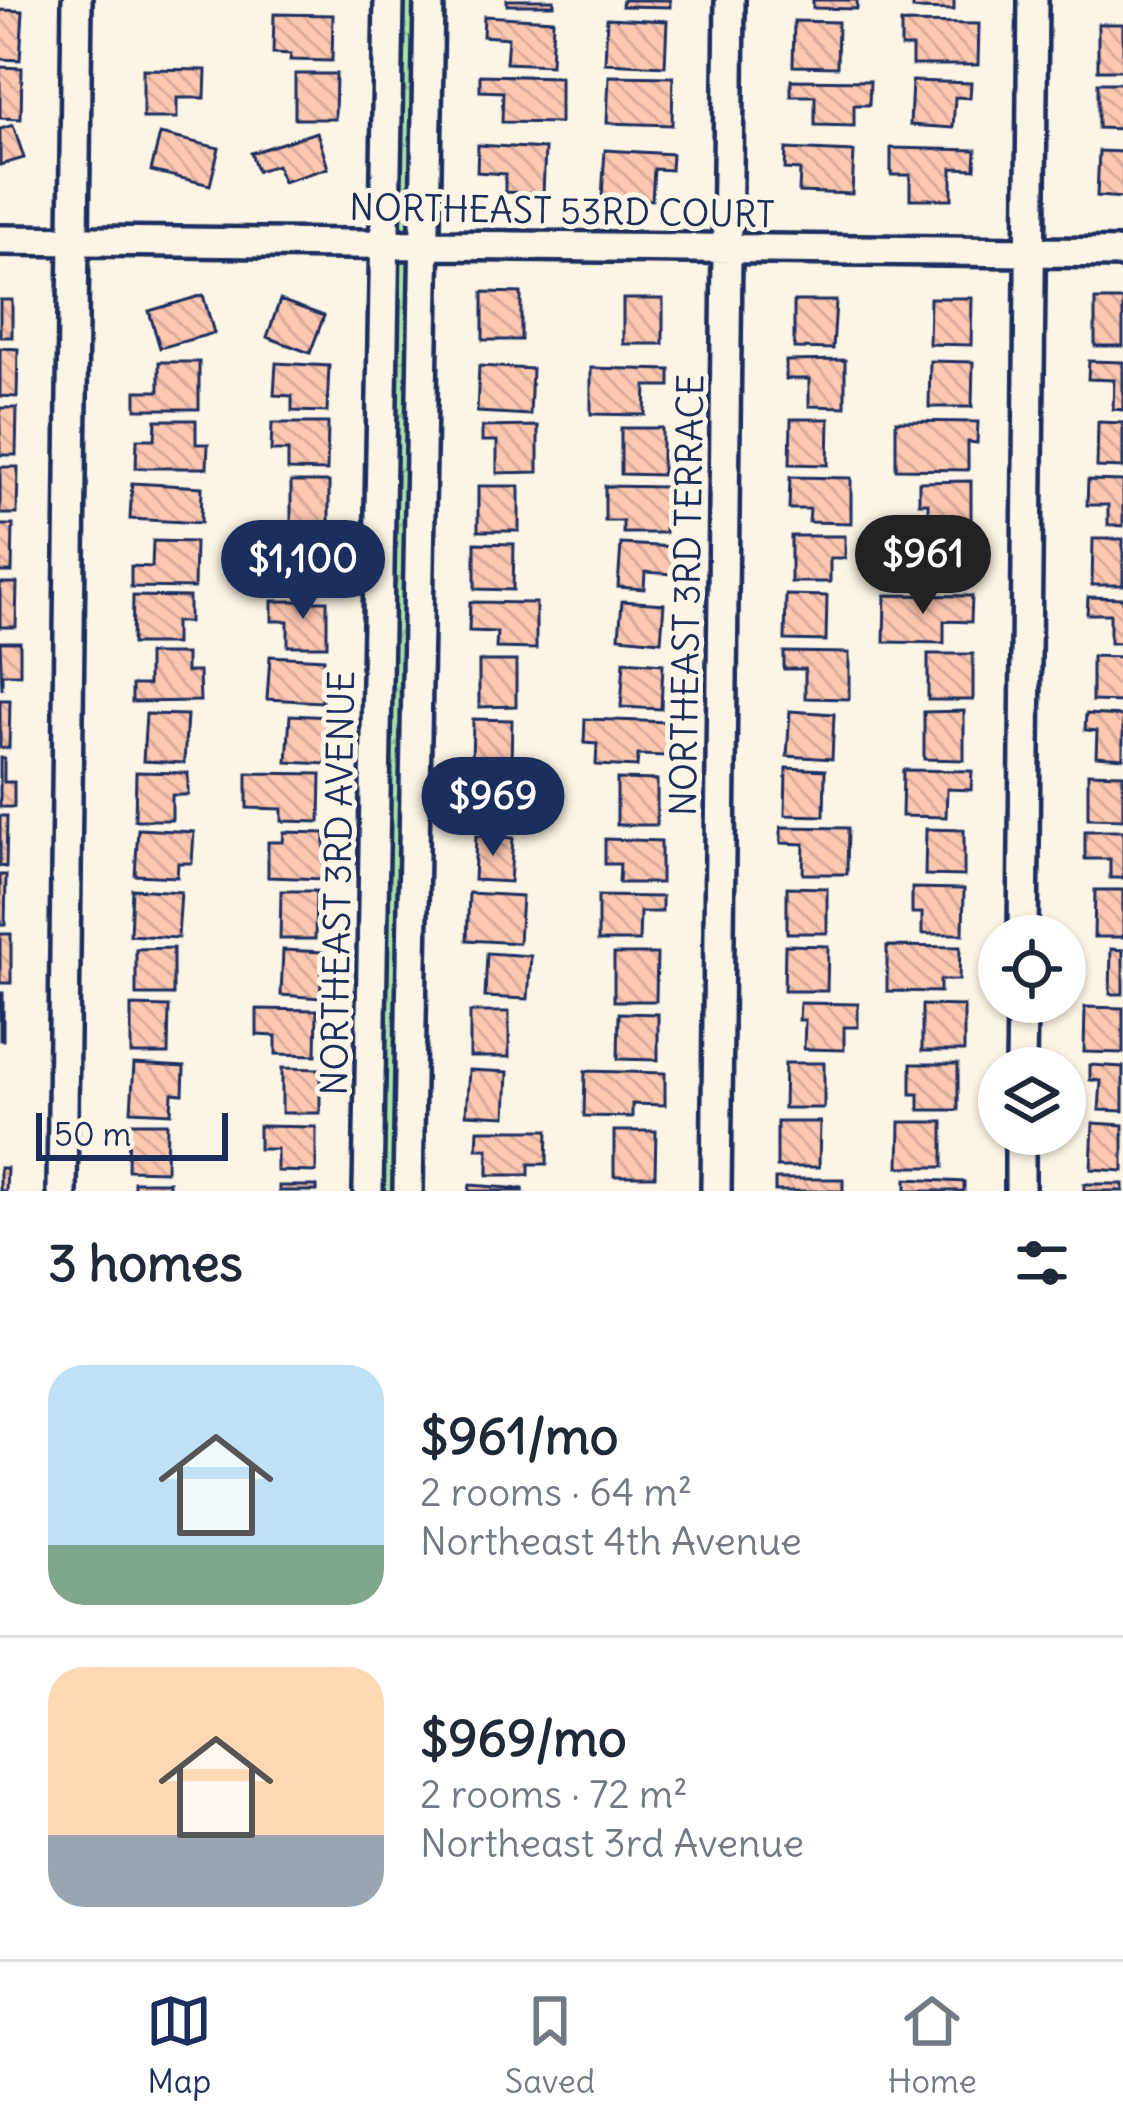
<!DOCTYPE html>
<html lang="en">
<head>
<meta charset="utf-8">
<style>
  :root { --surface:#fff; --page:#f6f6f7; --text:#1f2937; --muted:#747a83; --line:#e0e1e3; --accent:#1b2f5e }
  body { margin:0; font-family:Delius,sans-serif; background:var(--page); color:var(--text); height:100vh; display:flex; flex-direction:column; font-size:45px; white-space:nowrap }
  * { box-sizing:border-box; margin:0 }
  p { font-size:39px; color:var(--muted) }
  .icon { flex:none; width:66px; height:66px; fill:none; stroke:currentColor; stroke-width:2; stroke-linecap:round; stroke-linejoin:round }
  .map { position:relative; height:1191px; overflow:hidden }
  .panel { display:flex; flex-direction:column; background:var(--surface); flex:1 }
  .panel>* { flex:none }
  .controls { position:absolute; left:978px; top:915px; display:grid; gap:24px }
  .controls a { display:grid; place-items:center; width:108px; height:108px; border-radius:50%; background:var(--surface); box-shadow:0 3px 9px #0004; font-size:60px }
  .scale { position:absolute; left:36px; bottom:30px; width:192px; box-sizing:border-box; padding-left:12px; border:6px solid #1b2f5e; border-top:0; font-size:33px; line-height:42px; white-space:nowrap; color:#1b2f5e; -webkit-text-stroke:9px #fcf5e5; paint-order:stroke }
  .price { position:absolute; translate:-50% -102px; padding:0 27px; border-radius:42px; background:var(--accent); color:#fff; font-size:39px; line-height:78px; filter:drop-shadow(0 3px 6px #0008) }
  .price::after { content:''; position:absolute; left:50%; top:72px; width:36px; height:27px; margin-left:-18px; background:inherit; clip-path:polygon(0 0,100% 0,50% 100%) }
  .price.on { background:#222; color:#fff }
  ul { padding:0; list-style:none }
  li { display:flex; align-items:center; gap:36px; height:300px; padding:0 48px }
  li+li { border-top:3px solid var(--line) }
  li span { display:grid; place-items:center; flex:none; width:336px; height:240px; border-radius:36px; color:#555 }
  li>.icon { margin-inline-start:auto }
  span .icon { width:144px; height:144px; fill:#fffc; stroke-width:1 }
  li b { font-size:51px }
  h2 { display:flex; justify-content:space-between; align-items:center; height:144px; padding:0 48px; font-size:51px }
  .menu { display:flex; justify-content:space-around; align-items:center; height:168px; border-top:3px solid var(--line); background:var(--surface); font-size:33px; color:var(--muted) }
  .menu a { display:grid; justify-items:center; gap:6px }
  .menu .on { color:var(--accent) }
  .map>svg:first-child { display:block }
  .park { fill:url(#park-crowns); stroke:#628982; stroke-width:3 }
  .building { fill:url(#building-back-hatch); stroke:#1b2f5e; stroke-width:3 }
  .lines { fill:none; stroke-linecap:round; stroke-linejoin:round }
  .minor-casing { stroke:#1b2f5e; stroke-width:36 }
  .minor { stroke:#fcf5e5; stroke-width:27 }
  .labels { text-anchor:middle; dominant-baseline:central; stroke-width:10; stroke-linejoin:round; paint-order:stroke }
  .street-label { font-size:36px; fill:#1b2f5e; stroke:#fcf5e5 }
</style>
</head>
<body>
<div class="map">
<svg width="1123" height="1191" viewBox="0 0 1123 1191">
  <defs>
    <pattern id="park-crowns" width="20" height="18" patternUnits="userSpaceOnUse" patternTransform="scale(3)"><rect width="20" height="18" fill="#aae3a7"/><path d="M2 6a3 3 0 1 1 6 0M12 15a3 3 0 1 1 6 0" fill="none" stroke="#92c392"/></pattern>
    <pattern id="building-back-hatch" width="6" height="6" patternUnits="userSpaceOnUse" patternTransform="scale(3)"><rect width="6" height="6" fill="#fec7b0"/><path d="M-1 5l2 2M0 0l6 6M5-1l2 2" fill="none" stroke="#d9ab9a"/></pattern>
  </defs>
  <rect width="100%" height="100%" fill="#fcf5e5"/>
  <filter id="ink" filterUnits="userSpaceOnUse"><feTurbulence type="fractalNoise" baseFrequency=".00833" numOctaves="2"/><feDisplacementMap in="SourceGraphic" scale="24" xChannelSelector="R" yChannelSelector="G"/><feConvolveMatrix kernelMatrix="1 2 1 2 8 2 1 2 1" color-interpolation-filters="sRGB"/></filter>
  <g filter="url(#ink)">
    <path class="park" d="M 397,0 L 419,0 L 400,1191 L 377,1191 Z"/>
    <path class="building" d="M 507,0 L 554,0 L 554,5 L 507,5 Z
      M 623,0 L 670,0 L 670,7 L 622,6 Z
      M 813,0 L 857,0 L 857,9 L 813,8 Z
      M 913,0 L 954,0 L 954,10 L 913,9 Z
      M 0,10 L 23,11 L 20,60 L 0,59 Z
      M 274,14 L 333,15 L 332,61 L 290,60 L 291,54 L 273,53 Z
      M 484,16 L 553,20 L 551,65 L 506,63 L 508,38 L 483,36 Z
      M 607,18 L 667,21 L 665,66 L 605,63 Z
      M 794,21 L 838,22 L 837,67 L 793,66 Z
      M 901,23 L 979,24 L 978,65 L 912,65 L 912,47 L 901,47 Z
      M 1098,24 L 1123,24 L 1123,70 L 1098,70 Z
      M 0,67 L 22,68 L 21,119 L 0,118 Z
      M 143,69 L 206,70 L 205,98 L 177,98 L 177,118 L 143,118 Z
      M 295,74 L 336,74 L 335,119 L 295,119 Z
      M 480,75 L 560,77 L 560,123 L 502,122 L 503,92 L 480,91 Z
      M 609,76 L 673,77 L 672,125 L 607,123 Z
      M 791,80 L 870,81 L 869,105 L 854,105 L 854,126 L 815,125 L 815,96 L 791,96 Z
      M 912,81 L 971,83 L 970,98 L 955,97 L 953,128 L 910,125 Z
      M 1098,83 L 1123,83 L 1123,129 L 1098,128 Z
      M 13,125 L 24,158 L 0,165 L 0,129 Z
      M 317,132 L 328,168 L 283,182 L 277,165 L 257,171 L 251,153 Z
      M 160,134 L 219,148 L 210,185 L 151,171 Z
      M 478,145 L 545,149 L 543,194 L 505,192 L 505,174 L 477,172 Z
      M 891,148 L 976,150 L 975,169 L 952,168 L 952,199 L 910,199 L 910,175 L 891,175 Z
      M 786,149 L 854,152 L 852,194 L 799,192 L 800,170 L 785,169 Z
      M 605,150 L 672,154 L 671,170 L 654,169 L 652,200 L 602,197 Z
      M 1099,151 L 1123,152 L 1123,198 L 1097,196 Z
      M 483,292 L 521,293 L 521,340 L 483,340 Z
      M 203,295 L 214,333 L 160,348 L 149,311 Z
      M 930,298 L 972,298 L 971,345 L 929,344 Z
      M 623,299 L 663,299 L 663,344 L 623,344 Z
      M 0,300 L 12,300 L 12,337 L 0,337 Z
      M 280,300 L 324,316 L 310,353 L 267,337 Z
      M 1095,300 L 1123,300 L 1123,346 L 1095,346 Z
      M 794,301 L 836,301 L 833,349 L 794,348 Z
      M 0,348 L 18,349 L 17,397 L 0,396 Z
      M 845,360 L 845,407 L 809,406 L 809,379 L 786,379 L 786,361 Z
      M 930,361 L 973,362 L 972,407 L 929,407 Z
      M 1089,361 L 1123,362 L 1123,410 L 1113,409 L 1114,380 L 1088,379 Z
      M 159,362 L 199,362 L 199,409 L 136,409 L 136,391 L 159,391 Z
      M 276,363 L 329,366 L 327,412 L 292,411 L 292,396 L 274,395 Z
      M 479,366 L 532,369 L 530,415 L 477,412 Z
      M 591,368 L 670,370 L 670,386 L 646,386 L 645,415 L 591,414 Z
      M 0,408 L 17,408 L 16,455 L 0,455 Z
      M 791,419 L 829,419 L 828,465 L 790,464 Z
      M 156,420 L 196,420 L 196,444 L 208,444 L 207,468 L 136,468 L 137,439 L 155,439 Z
      M 896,421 L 978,422 L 977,443 L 968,442 L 968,470 L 896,469 Z
      M 1098,422 L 1123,423 L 1123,468 L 1097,467 Z
      M 272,423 L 328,423 L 327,471 L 288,470 L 288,451 L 271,451 Z
      M 538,426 L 538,472 L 497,473 L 497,441 L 482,441 L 482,427 Z
      M 621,428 L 662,428 L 662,475 L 621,474 Z
      M 0,467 L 18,467 L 17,514 L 0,514 Z
      M 790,477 L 851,478 L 851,523 L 809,522 L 810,509 L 789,509 Z
      M 1088,480 L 1123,481 L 1123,526 L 1108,525 L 1108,505 L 1087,505 Z
      M 971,481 L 971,524 L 928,525 L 928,503 L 919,503 L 919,482 Z
      M 291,482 L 329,482 L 329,528 L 291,528 Z
      M 132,483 L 202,487 L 201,523 L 130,519 Z
      M 478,486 L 519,486 L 519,531 L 478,531 Z
      M 605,486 L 665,487 L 665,533 L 623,533 L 623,521 L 605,521 Z
      M 0,525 L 13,525 L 12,572 L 0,572 Z
      M 791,536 L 845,536 L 845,558 L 830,558 L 830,582 L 791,582 Z
      M 912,537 L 964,538 L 964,584 L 924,583 L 924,560 L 911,560 Z
      M 1093,539 L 1123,539 L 1123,585 L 1092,585 Z
      M 270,540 L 324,540 L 323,587 L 284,587 L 284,563 L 270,563 Z
      M 153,541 L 195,542 L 194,588 L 131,587 L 131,566 L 152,567 Z
      M 475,543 L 514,544 L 513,590 L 475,589 Z
      M 621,544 L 674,547 L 672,574 L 645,572 L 644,589 L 618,587 Z
      M 0,583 L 17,583 L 16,627 L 0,627 Z
      M 786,595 L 827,596 L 826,641 L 785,640 Z
      M 885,595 L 972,596 L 971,622 L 944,621 L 944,643 L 884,642 Z
      M 133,596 L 189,597 L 189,622 L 175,622 L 175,644 L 132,644 Z
      M 1088,597 L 1123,598 L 1123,643 L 1110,643 L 1110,614 L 1087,614 Z
      M 272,601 L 327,601 L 327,646 L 288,646 L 288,621 L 272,621 Z
      M 622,601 L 664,604 L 661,641 L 619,637 Z
      M 470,602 L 536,603 L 536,649 L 496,648 L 497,632 L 469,631 Z
      M 0,642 L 20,642 L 20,674 L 2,674 L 2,689 Z
      M 784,652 L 849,653 L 849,699 L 805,698 L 805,669 L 784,669 Z
      M 148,654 L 186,654 L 186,672 L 199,672 L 200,701 L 132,702 L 132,685 L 148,685 Z
      M 928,654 L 973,654 L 973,700 L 928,700 Z
      M 270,656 L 324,659 L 322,702 L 267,699 Z
      M 1092,656 L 1123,657 L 1123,702 L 1092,701 Z
      M 479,661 L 516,661 L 516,706 L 479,707 Z
      M 624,661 L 663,664 L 661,709 L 621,707 Z
      M 0,700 L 10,700 L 9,748 L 0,748 Z
      M 790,711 L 834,714 L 832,759 L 787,756 Z
      M 964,711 L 964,760 L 924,759 L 924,712 Z
      M 146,714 L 187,715 L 184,763 L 143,761 Z
      M 1086,714 L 1123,716 L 1123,758 L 1096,756 L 1097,731 L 1085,730 Z
      M 290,715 L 329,717 L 326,764 L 287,762 Z
      M 473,719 L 512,720 L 511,765 L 472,764 Z
      M 585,719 L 669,722 L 667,756 L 638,755 L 637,767 L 596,765 L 597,744 L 584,743 Z
      M 0,758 L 4,758 L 4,782 L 14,782 L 14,807 L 0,807 Z
      M 786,768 L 825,770 L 824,816 L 785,815 Z
      M 903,770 L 972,771 L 971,790 L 947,789 L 946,817 L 902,816 Z
      M 136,772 L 188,773 L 188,795 L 172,795 L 172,820 L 135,820 Z
      M 247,773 L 321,774 L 320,822 L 282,821 L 282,809 L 247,808 Z
      M 1088,773 L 1123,774 L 1123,819 L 1088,818 Z
      M 469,778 L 535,779 L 534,824 L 489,823 L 490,793 L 469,793 Z
      M 617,779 L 657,780 L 657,825 L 617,825 Z
      M 0,816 L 7,816 L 6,867 L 0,866 Z
      M 781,827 L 848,828 L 847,874 L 803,874 L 804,844 L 781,843 Z
      M 138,829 L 194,832 L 192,863 L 178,863 L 177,877 L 135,875 Z
      M 926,829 L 964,830 L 964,876 L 925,875 Z
      M 1085,831 L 1123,831 L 1123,878 L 1110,878 L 1110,859 L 1085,859 Z
      M 284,832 L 325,833 L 324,879 L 268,877 L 268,842 L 283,842 Z
      M 476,836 L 513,838 L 510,882 L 474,880 Z
      M 605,839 L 661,841 L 661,883 L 619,883 L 620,864 L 605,864 Z
      M 0,875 L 6,875 L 5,925 L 0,925 Z
      M 787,887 L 827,888 L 827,933 L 787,933 Z
      M 912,888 L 964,889 L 963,934 L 922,934 L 922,913 L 912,913 Z
      M 132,889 L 181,892 L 178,938 L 130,935 Z
      M 1095,890 L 1123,890 L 1123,937 L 1094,937 Z
      M 281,891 L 316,891 L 315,939 L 280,939 Z
      M 469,893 L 522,896 L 519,943 L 467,940 Z
      M 598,896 L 662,897 L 662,912 L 640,912 L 639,941 L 598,941 Z
      M 0,934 L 11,934 L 11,983 L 0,983 Z
      M 785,945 L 828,946 L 827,991 L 784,991 Z
      M 887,946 L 960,947 L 959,980 L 940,980 L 940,992 L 887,991 Z
      M 173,948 L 173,995 L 136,995 L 136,949 Z
      M 1111,949 L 1123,950 L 1123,994 L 1110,994 Z
      M 283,950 L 323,952 L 320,998 L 281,995 Z
      M 487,953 L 531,956 L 528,999 L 485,997 Z
      M 614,954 L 657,954 L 656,1001 L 614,1001 Z
      M 0,993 L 3,993 L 3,1040 L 0,1040 Z
      M 800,1003 L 858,1004 L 858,1027 L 844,1027 L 844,1050 L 804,1049 L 805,1020 L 799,1020 Z
      M 922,1005 L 964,1006 L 964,1051 L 922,1051 Z
      M 131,1006 L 169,1007 L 168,1054 L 131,1054 Z
      M 1085,1007 L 1123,1008 L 1123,1053 L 1084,1052 Z
      M 257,1009 L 317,1010 L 316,1055 L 276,1054 L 276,1036 L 257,1035 Z
      M 470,1012 L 509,1012 L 509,1057 L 470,1057 Z
      M 619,1013 L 658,1014 L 658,1060 L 618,1059 Z
      M 785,1063 L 824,1063 L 824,1108 L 784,1108 Z
      M 134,1064 L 184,1067 L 183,1094 L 172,1093 L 171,1113 L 131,1111 Z
      M 911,1064 L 958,1064 L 958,1110 L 919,1110 L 919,1094 L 911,1094 Z
      M 1090,1065 L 1123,1067 L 1123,1111 L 1099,1110 L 1101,1081 L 1090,1080 Z
      M 282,1068 L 320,1069 L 320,1113 L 282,1113 Z
      M 469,1070 L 508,1072 L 506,1116 L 466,1114 Z
      M 585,1071 L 665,1073 L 665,1105 L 632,1104 L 632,1117 L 584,1116 Z
      M 777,1122 L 820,1122 L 819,1167 L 777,1167 Z
      M 900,1122 L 943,1122 L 943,1167 L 899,1167 Z
      M 129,1123 L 167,1123 L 166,1171 L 128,1170 Z
      M 1093,1123 L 1123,1125 L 1123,1171 L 1091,1169 Z
      M 259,1126 L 316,1127 L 316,1172 L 277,1171 L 277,1149 L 259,1149 Z
      M 478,1130 L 548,1130 L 547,1164 L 529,1164 L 529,1175 L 488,1175 L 488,1149 L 477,1149 Z
      M 614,1131 L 656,1131 L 655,1176 L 614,1176 Z
      M 0,1168 L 7,1168 L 6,1191 L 0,1191 Z
      M 775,1179 L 843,1179 L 843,1191 L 775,1191 Z
      M 906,1179 L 964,1182 L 964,1191 L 906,1191 Z
      M 134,1182 L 169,1182 L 169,1191 L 134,1191 Z
      M 1084,1184 L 1123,1184 L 1123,1191 L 1084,1191 Z
      M 470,1185 L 523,1189 L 523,1191 L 469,1191 Z
      M 279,1186 L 317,1186 L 317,1191 L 279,1191 Z"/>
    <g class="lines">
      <g class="minor-casing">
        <path id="minor" d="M 0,240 L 1123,253
          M 1023,936 L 1033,0
          M 1021,1068 L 1022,1002
          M 62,1191 L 77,0
          M 368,1191 L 389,0
          M 408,1191 L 429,0
          M 716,1191 L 730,0
          M 1020,1191 L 1020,1134"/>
      </g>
      <use href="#minor" class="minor"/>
    </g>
  </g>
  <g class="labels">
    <g class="street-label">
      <text transform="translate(562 211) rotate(1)">NORTHEAST 53RD COURT</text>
      <text transform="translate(687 595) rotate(-89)">NORTHEAST 3RD TERRACE</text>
      <text transform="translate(338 883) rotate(-89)">NORTHEAST 3RD AVENUE</text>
    </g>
  </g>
</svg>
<div class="controls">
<a><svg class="icon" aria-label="locate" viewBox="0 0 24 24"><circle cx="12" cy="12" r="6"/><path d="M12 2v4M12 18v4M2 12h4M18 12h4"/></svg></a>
<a><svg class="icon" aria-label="layers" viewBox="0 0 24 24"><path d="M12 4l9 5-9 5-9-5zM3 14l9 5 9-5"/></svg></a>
</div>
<div class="scale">50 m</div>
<b class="price on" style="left:923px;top:617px">$961</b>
<b class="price" style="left:303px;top:622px">$1,100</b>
<b class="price" style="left:493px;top:859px">$969</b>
</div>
<section class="panel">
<h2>3 homes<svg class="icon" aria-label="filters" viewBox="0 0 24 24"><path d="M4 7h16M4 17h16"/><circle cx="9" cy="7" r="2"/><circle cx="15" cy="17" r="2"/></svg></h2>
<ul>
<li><span style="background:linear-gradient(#bfe0f5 75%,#7fa58c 0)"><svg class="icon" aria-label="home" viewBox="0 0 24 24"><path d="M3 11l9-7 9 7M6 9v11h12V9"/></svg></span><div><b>$961/mo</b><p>2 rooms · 64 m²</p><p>Northeast 4th Avenue</p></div></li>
<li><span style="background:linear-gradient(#ffd9b3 70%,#9aa5b1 0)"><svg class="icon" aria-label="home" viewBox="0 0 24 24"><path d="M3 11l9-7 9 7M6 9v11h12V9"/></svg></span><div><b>$969/mo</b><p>2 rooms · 72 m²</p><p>Northeast 3rd Avenue</p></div></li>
</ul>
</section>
<nav class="menu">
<a class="on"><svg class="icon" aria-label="map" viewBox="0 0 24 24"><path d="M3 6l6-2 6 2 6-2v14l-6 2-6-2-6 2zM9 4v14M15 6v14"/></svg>Map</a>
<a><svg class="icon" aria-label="saved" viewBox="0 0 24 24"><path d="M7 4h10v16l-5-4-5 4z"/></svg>Saved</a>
<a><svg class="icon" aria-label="home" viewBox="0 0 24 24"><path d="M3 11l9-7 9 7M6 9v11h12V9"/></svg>Home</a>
</nav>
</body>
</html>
